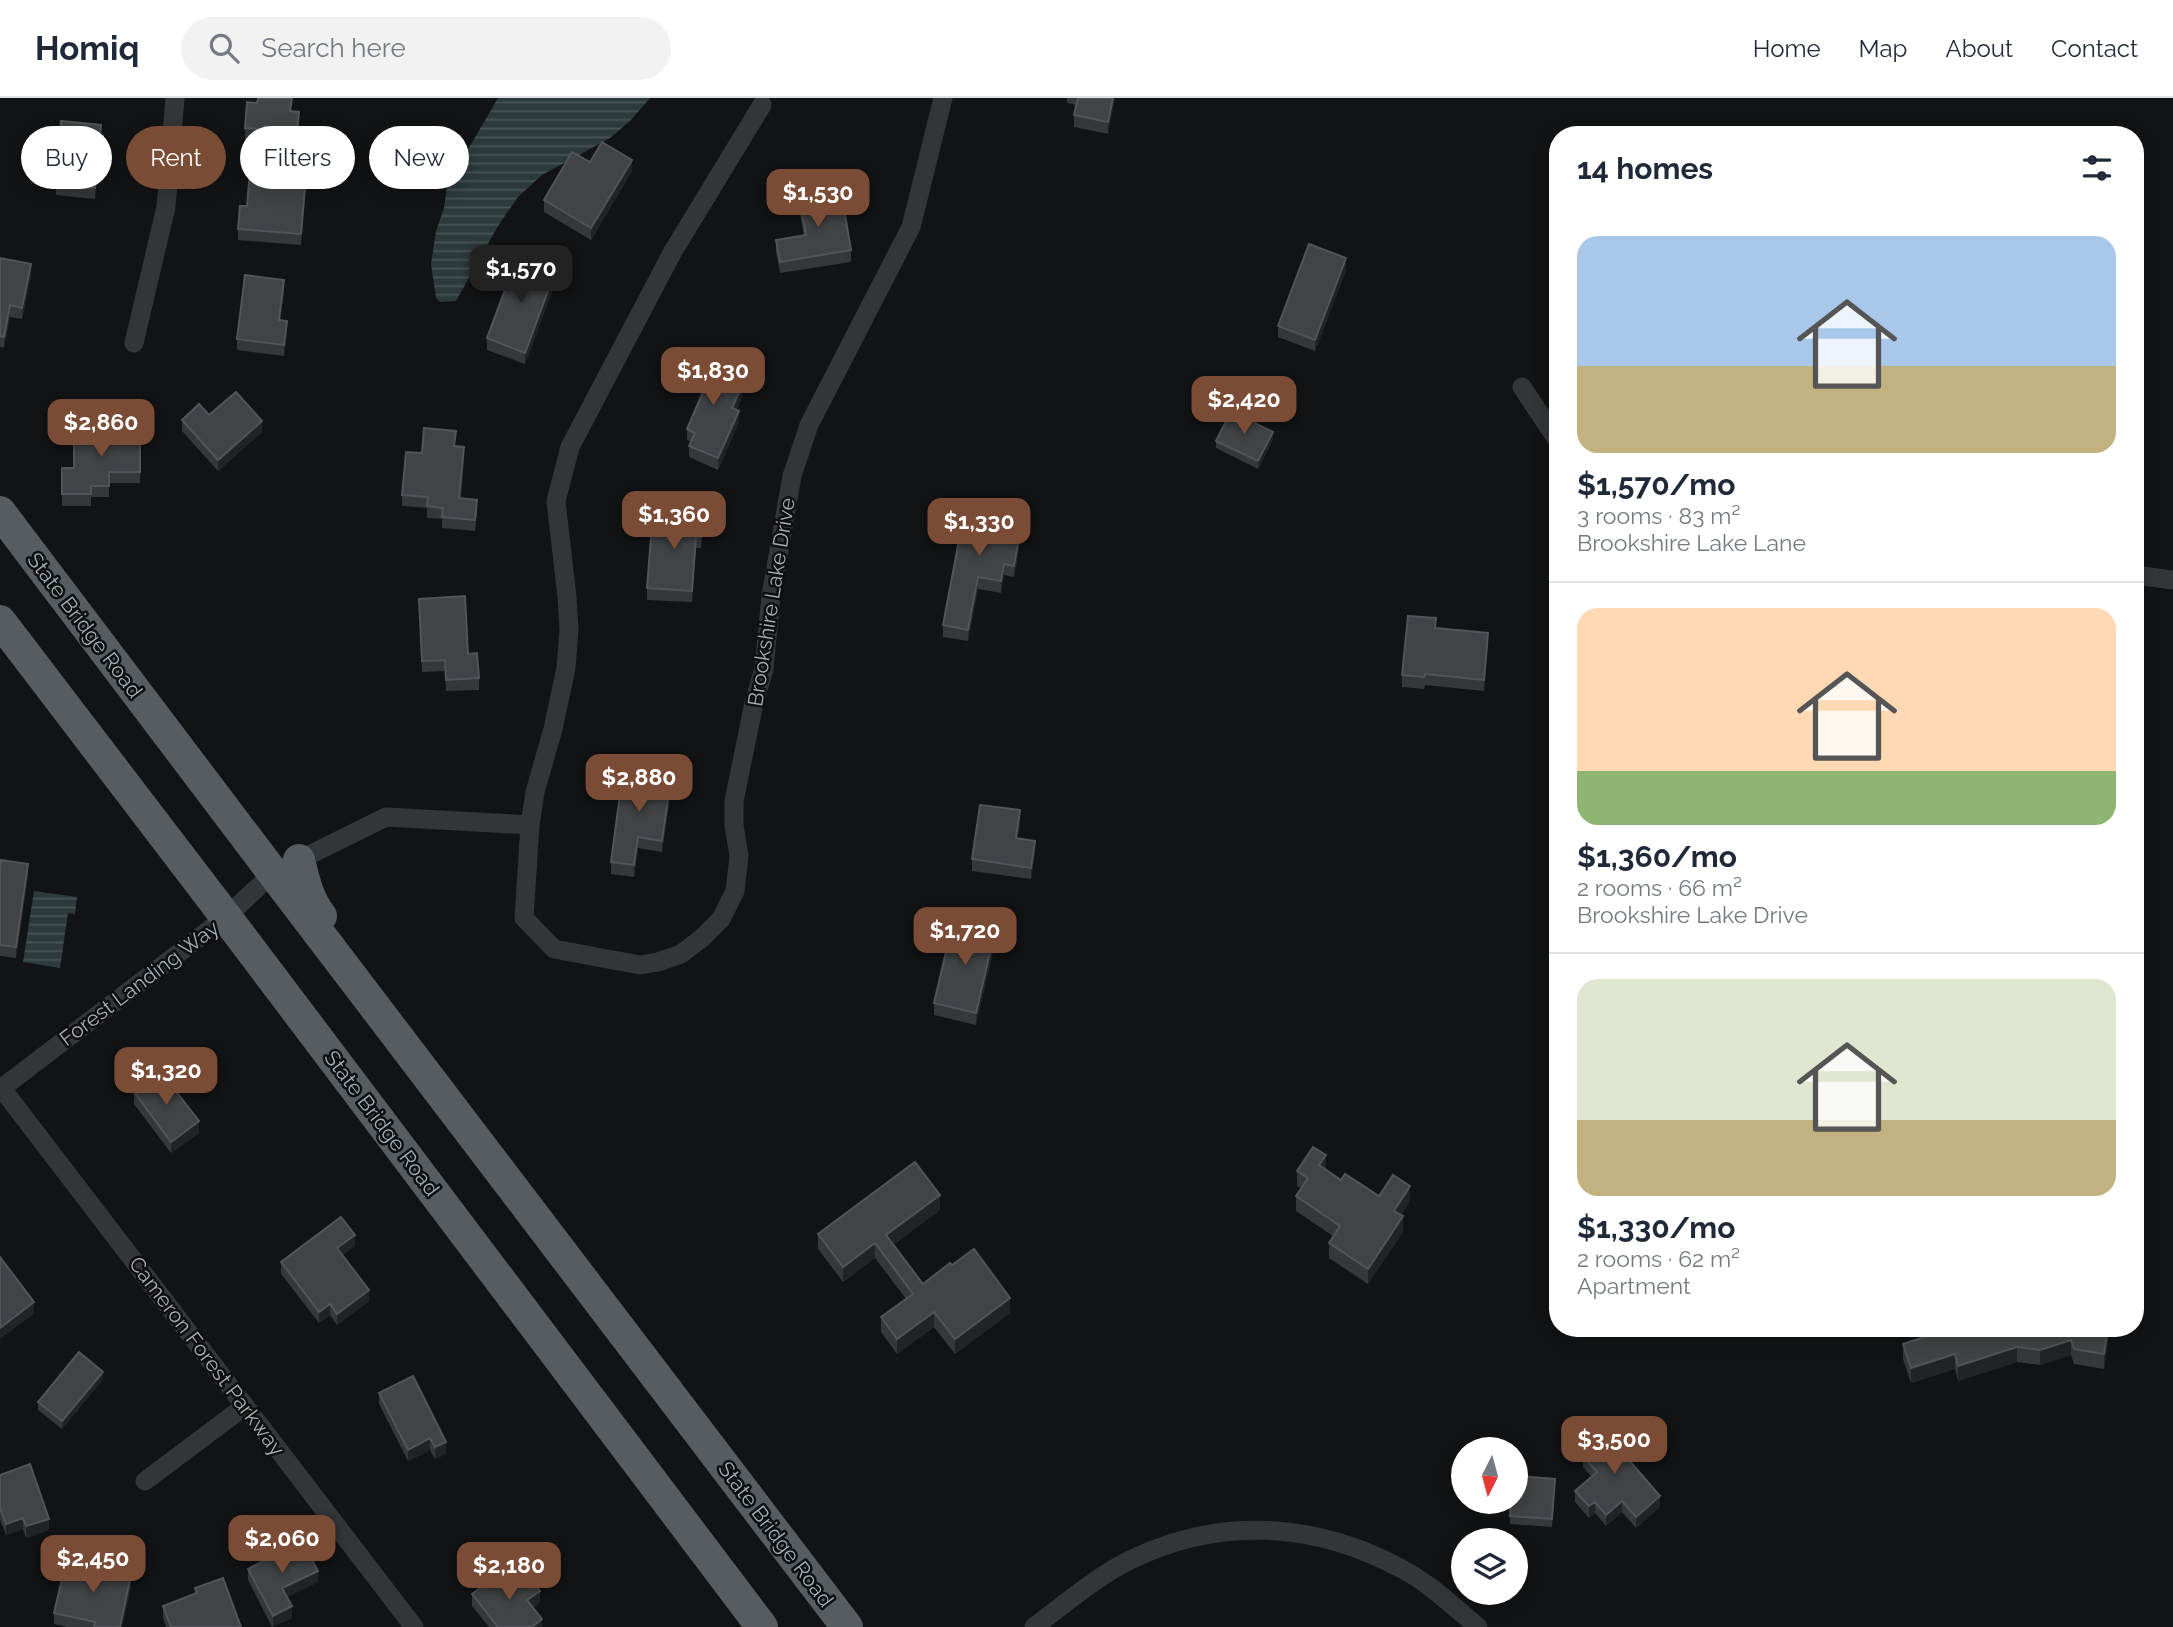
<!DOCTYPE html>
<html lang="en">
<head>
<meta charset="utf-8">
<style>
  :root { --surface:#fff; --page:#f2f2f3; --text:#1f2937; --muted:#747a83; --line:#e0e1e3; --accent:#7b4c35 }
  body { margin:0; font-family:Raleway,sans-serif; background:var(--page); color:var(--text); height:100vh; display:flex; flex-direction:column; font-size:26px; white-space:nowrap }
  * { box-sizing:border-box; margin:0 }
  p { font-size:23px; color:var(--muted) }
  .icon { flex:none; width:38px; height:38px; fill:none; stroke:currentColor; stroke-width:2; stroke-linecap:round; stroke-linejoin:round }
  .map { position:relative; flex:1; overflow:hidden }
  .drawer { position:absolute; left:1549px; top:28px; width:595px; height:1211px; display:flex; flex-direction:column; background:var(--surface); border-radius:28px; box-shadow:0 4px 18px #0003 }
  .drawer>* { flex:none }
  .banner { position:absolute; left:21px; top:28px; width:665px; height:63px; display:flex; gap:14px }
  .needle { width:46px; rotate:186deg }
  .controls { position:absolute; left:1451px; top:1339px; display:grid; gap:14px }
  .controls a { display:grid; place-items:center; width:77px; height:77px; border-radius:50%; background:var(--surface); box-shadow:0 4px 18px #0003; font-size:35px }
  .price { position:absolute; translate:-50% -60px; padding:0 16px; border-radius:14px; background:var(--accent); color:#fff; font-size:23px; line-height:46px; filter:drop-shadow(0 2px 4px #0008) }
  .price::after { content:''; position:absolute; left:50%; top:42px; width:21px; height:16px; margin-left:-10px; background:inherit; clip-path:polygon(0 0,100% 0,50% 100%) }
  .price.active { background:#222; color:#fff }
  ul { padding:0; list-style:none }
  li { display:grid; align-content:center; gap:14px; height:371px; padding:0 28px }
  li+li { border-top:2px solid var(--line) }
  li span { display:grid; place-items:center; height:217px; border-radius:21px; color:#555 }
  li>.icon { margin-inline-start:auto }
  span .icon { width:126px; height:126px; fill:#fffc; stroke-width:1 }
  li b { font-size:30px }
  h2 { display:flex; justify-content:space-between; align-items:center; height:84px; padding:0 28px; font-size:30px }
  .tag { padding:0 24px; border-radius:32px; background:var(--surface); box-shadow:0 4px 18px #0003; font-size:24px; line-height:63px }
  .tag.active { background:var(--accent); color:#fff }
  header { display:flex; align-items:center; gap:42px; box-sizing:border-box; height:98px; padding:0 35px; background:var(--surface); border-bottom:2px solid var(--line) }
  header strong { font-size:33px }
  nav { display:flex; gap:38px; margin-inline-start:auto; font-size:24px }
  .search { width:490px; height:63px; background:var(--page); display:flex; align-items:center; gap:18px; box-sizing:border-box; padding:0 24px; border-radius:38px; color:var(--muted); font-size:26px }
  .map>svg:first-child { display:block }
  .water { fill:url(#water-rules) }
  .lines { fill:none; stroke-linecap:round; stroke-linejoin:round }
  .minor { stroke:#333639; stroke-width:19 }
  .trunk { stroke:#575c60; stroke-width:32 }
  .wall { fill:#353739 }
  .shaded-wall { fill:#222325 }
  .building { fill:#414446; stroke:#515458; stroke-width:2 }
  .labels { text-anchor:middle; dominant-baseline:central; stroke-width:5; stroke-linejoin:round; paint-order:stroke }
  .street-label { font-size:21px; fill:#a4aeb4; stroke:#0d0e0f }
</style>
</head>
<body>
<header>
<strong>Homiq</strong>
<div class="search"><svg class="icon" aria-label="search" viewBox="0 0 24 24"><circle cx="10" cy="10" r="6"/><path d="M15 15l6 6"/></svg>Search here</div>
<nav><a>Home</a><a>Map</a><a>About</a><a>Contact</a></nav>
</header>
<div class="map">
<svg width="2173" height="1529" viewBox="0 0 2173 1529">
  <defs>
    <pattern id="water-rules" width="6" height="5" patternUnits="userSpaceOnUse" patternTransform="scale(1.75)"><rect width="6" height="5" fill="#2c3a3c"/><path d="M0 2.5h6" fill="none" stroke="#485456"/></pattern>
  </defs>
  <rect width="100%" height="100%" fill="#121314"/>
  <path class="water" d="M 498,0 L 650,0 L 630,23 L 610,40 L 542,77 L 518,99 L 498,128 L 456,203 L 440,204 L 436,200 L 431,166 L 436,133 L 444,110 L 448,80 L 473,43 Z
    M 34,793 L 77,799 L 75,816 L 68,815 L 60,870 L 23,864 Z"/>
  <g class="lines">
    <path class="minor" d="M 134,245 L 166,109 L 175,0
      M 1522,289 L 1558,343
      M 2135,477 L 2173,482
      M 530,727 L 535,694 L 553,631 L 566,570 L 569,532 L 567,499 L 556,403 L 570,349 L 672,155 L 762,7
      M 0,988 L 414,1529
      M 2,990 L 226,819 L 273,775 L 386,719 L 530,727 L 524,820 L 554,851 L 640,867 L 658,864 L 681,856 L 702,840 L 721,821 L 735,793 L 739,758 L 734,727 L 734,703 L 754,605 L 764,571 L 771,498 L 792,378 L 809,327 L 911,129 L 943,0
      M 145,1383 L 245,1308
      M 1034,1529 C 1065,1506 1096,1479 1130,1462 C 1220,1418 1315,1424 1402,1471 C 1429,1485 1454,1509 1478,1529"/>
    <path class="trunk" d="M 0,414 L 273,775 L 847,1529
      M 0,523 L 226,819 L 762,1529
      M 299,762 C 304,782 308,802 321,818"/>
  </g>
  <path class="wall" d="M 1067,0 L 1115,0 L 1108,36 L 1074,29 L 1074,17 L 1077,7 L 1067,5 Z
    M 291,13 L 299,25 L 297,45 L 245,41 L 245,30 Z
    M 101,38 L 95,101 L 56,97 L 56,86 Z
    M 590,64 L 632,73 L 591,142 L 544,114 L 544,102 Z
    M 293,89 L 305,101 L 301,147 L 238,142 L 238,131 L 247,108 Z
    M 799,100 L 851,152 L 851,164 L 780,175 L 776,154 L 776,142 L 804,138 L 799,111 Z
    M 0,160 L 31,178 L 22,221 L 10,219 L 4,250 L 0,249 Z
    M 1346,172 L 1315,253 L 1278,239 L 1278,228 Z
    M 555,186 L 525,266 L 487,252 L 487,240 Z
    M 284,193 L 280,222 L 287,234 L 284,258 L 237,252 L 237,241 Z
    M 690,280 L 733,285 L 742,300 L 736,312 L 739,324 L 718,372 L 689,359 L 689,348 L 691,344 L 687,342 L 687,331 L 702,296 L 690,291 Z
    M 209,317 L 262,334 L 218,373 L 182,333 L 182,322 Z
    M 140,333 L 140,385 L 109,385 L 109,399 L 91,399 L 91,408 L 62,408 L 62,370 L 74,370 Z
    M 1273,341 L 1258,371 L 1216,350 L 1216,343 Z
    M 455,348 L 464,361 L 461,400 L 477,414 L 475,433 L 442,430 L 442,421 L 427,420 L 427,410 L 402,408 L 402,397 L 422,355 Z
    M 1015,425 L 1013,438 L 1019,450 L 1014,479 L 1004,477 L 1001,495 L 978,491 L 968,543 L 943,539 L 943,527 Z
    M 703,426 L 701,450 L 696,450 L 692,504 L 647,502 L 647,490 L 667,427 Z
    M 419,501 L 468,556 L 479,580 L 479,592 L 446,593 L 445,573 L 422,574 Z
    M 1436,530 L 1488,547 L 1484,593 L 1425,587 L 1424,591 L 1402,589 L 1402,577 Z
    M 671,692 L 662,754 L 638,750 L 634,779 L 611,776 L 611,764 Z
    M 1020,724 L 1017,741 L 1035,754 L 1031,781 L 972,773 L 972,761 Z
    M 0,772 L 28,777 L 16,860 L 0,858 Z
    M 995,845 L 976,927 L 934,917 L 934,905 Z
    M 134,994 L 199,1035 L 171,1055 L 134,1006 Z
    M 1326,1072 L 1341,1082 L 1379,1098 L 1410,1103 L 1401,1117 L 1403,1134 L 1368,1186 L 1329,1160 L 1329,1145 L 1333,1138 L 1296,1113 L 1296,1098 L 1301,1090 L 1297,1088 L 1297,1073 Z
    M 940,1112 L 893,1147 L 923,1186 L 1010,1215 L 955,1256 L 934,1229 L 897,1256 L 881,1234 L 881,1219 L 906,1201 L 875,1160 L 843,1184 L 818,1151 L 818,1136 Z
    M 355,1148 L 342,1157 L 369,1203 L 337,1227 L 330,1217 L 319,1225 L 281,1176 L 281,1164 Z
    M 1952,1230 L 2108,1244 L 2104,1271 L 2074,1266 L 2071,1257 L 2040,1267 L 2017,1264 L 1958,1283 L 1955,1271 L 1911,1285 L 1903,1261 L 1903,1246 Z
    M 103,1281 L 62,1331 L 38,1312 L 38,1304 Z
    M 379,1295 L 446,1344 L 446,1356 L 435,1361 L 430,1352 L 408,1363 L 379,1306 Z
    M 1580,1338 L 1600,1341 L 1627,1358 L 1660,1409 L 1636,1430 L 1622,1414 L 1606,1428 L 1595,1415 L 1589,1420 L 1575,1404 L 1575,1393 L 1592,1379 L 1583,1369 L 1583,1358 L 1585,1355 L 1580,1350 Z
    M 0,1377 L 49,1432 L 26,1440 L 23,1431 L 6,1437 L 0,1421 Z
    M 1555,1389 L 1552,1429 L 1510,1426 L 1510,1418 Z
    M 248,1471 L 318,1484 L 287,1499 L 292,1520 L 272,1529 L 248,1482 Z
    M 510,1488 L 540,1504 L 533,1510 L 542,1529 L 489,1529 L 472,1508 L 472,1496 Z
    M 131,1489 L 122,1529 L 67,1529 L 54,1526 L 54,1515 Z
    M 195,1490 L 241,1529 L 166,1529 L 163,1519 L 163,1508 L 195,1496 Z"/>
  <path class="shaded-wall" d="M 1113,0 L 1115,0 L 1108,36 L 1108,24 Z
    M 101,27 L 101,38 L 95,101 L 95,90 Z
    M 632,62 L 632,73 L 591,142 L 591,130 Z
    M 305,89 L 305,101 L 301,147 L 301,136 Z
    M 1346,160 L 1346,172 L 1315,253 L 1315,242 Z
    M 31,166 L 31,178 L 22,221 L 22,210 Z
    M 555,174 L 555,186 L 525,266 L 525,255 Z
    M 284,182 L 284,193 L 279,233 L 279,222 Z
    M 10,207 L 10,219 L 4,250 L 4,239 Z
    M 287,223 L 287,234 L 284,258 L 284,247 Z
    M 734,273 L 734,284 L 729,294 L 729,283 Z
    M 742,288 L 742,300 L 732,321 L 732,310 Z
    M 739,313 L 739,324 L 718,372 L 718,360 Z
    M 262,323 L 262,334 L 218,373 L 218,362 Z
    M 1273,334 L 1273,341 L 1258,371 L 1258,363 Z
    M 464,349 L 464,361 L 459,412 L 459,400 Z
    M 1015,414 L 1015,425 L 1011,449 L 1011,437 Z
    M 1019,439 L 1019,450 L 1014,479 L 1014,468 Z
    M 1004,466 L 1004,477 L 1001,495 L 1001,483 Z
    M 978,479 L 978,491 L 968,543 L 968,532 Z
    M 1488,535 L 1488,547 L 1484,593 L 1484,582 Z
    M 671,680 L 671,692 L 662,754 L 662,743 Z
    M 1020,712 L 1020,724 L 1016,752 L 1016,740 Z
    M 638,739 L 638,750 L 634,779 L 634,767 Z
    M 1035,743 L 1035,754 L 1031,781 L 1031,770 Z
    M 28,766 L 28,777 L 16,860 L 16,849 Z
    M 995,833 L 995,845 L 976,927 L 976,915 Z
    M 199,1023 L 199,1035 L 171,1055 L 171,1044 Z
    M 1326,1057 L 1326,1072 L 1319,1067 Z
    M 1410,1088 L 1410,1103 L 1394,1128 L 1394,1113 Z
    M 940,1097 L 940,1112 L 886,1152 L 886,1137 Z
    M 1403,1118 L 1403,1134 L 1368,1186 L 1368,1171 Z
    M 355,1137 L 355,1148 L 337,1161 L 337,1150 Z
    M 875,1145 L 875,1160 L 843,1184 L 843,1169 Z
    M 369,1192 L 369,1203 L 337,1227 L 337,1216 Z
    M 1010,1200 L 1010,1215 L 955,1256 L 955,1241 Z
    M 34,1204 L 34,1216 L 0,1241 L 0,1230 Z
    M 330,1206 L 330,1217 L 319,1225 L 319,1214 Z
    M 934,1214 L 934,1229 L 897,1256 L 897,1241 Z
    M 2108,1230 L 2108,1244 L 2104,1271 L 2104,1256 Z
    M 2071,1242 L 2071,1257 L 2040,1267 L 2040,1252 Z
    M 2017,1249 L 2017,1264 L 1958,1283 L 1958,1268 Z
    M 1955,1256 L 1955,1271 L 1911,1285 L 1911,1270 Z
    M 103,1274 L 103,1281 L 62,1331 L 62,1323 Z
    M 430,1340 L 430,1352 L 408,1363 L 408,1352 Z
    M 446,1344 L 446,1356 L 435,1361 L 435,1349 Z
    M 1627,1346 L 1627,1358 L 1620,1363 L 1620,1352 Z
    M 1660,1398 L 1660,1409 L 1636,1430 L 1636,1419 Z
    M 1622,1403 L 1622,1414 L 1606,1428 L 1606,1417 Z
    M 1595,1404 L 1595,1415 L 1589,1420 L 1589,1408 Z
    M 23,1420 L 23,1431 L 6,1437 L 6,1426 Z
    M 49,1421 L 49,1432 L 26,1440 L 26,1428 Z
    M 318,1473 L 318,1484 L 282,1502 L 282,1490 Z
    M 131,1477 L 131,1489 L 122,1529 L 120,1529 Z
    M 540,1493 L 540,1504 L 527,1514 L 527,1502 Z
    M 292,1508 L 292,1520 L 273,1529 L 273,1518 Z
    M 542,1521 L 542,1529 L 532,1529 Z"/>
  <path class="building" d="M 258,0 L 292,0 L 290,13 L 299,14 L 297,34 L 245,30 L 247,4 L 257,5 Z
    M 1078,0 L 1113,0 L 1108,24 L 1074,17 Z
    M 61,23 L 101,27 L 95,90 L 56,86 Z
    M 602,44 L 632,62 L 591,130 L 544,102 L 572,54 L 590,64 Z
    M 250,74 L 293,78 L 292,88 L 305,89 L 301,136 L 238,131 L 240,108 L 247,108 Z
    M 841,93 L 851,152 L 780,164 L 776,142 L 806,137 L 799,100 Z
    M 1309,146 L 1346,160 L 1315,242 L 1278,228 Z
    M 0,160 L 31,166 L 22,210 L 10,207 L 4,239 L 0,238 Z
    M 517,160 L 555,174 L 525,255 L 487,240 Z
    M 245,177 L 284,182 L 279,222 L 287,223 L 284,247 L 237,241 Z
    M 700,258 L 734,273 L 729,283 L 742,288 L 732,310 L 739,313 L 718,360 L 689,348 L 695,335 L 687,331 L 706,287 L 690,280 Z
    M 236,294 L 262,323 L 218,362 L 182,322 L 199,306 L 209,317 Z
    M 1231,313 L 1273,334 L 1258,363 L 1216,343 Z
    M 424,330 L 456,333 L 454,348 L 464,349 L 459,400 L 477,402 L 475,422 L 442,419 L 443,410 L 427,408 L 428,399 L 402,397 L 406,354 L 422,355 Z
    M 74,333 L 140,333 L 140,374 L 109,374 L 109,388 L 91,388 L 91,396 L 62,396 L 62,370 L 74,370 Z
    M 966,405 L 1015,414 L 1011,437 L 1019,439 L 1014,468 L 1004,466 L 1001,483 L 978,479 L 968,532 L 943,527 Z
    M 668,412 L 703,415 L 701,439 L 696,438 L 692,493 L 647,490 L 652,426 L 667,427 Z
    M 465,498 L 468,556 L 477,555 L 479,580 L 446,582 L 445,562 L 422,563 L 419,501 Z
    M 1408,518 L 1436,520 L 1435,530 L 1488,535 L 1484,582 L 1425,576 L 1424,579 L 1402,577 Z
    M 623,674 L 671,680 L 662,743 L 638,739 L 634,767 L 611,764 Z
    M 980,707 L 1020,712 L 1016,740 L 1035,743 L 1031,770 L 972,761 Z
    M 1,762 L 28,766 L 16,849 L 0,847 L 0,772 Z
    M 953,824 L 995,833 L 976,915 L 934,905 Z
    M 161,974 L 199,1023 L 171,1044 L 134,994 Z
    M 1313,1049 L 1326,1057 L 1319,1067 L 1341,1082 L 1345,1076 L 1379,1098 L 1393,1077 L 1410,1088 L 1394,1113 L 1403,1118 L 1368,1171 L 1329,1145 L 1340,1128 L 1296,1098 L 1308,1080 L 1297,1073 Z
    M 915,1064 L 940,1097 L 886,1137 L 923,1186 L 950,1165 L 952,1167 L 974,1151 L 1010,1200 L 955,1241 L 934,1214 L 897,1241 L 881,1219 L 913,1196 L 875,1145 L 843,1169 L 818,1136 Z
    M 341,1119 L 355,1137 L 337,1150 L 369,1192 L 337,1216 L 330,1206 L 319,1214 L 281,1164 Z
    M 0,1159 L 34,1204 L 0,1230 Z
    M 1952,1230 L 2108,1230 L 2104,1256 L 2074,1251 L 2071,1242 L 2040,1252 L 2017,1249 L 1958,1268 L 1955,1256 L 1911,1270 L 1903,1246 Z
    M 79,1254 L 103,1274 L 62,1323 L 38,1304 Z
    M 413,1278 L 446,1344 L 435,1349 L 430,1340 L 408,1352 L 379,1295 Z
    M 1590,1329 L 1600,1341 L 1612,1330 L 1627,1346 L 1620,1352 L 1660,1398 L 1636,1419 L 1622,1403 L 1606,1417 L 1595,1404 L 1589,1408 L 1575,1393 L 1597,1374 L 1583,1358 L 1591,1351 L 1580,1338 Z
    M 30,1366 L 49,1421 L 26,1428 L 23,1420 L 6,1426 L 0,1410 L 0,1377 Z
    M 1516,1378 L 1555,1381 L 1552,1421 L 1510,1418 L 1511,1404 L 1516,1404 Z
    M 302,1443 L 318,1473 L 282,1490 L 292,1508 L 273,1518 L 248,1471 Z
    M 66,1464 L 131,1477 L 120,1529 L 94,1529 L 95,1524 L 54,1515 Z
    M 500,1475 L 510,1488 L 526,1475 L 540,1493 L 527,1502 L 542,1521 L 532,1529 L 498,1529 L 472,1496 Z
    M 223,1480 L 241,1529 L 171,1529 L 163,1508 L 197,1495 L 195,1490 Z"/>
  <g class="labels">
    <g class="street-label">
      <text transform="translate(771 504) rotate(-81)">Brookshire Lake Drive</text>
      <text transform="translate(85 527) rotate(53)">State Bridge Road</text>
      <text transform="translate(139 885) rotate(-37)">Forest Landing Way</text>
      <text transform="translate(382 1025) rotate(53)">State Bridge Road</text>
      <text transform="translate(207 1258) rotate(53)">Cameron Forest Parkway</text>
      <text transform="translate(776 1436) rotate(53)">State Bridge Road</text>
    </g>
  </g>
</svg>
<div class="controls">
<a><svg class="needle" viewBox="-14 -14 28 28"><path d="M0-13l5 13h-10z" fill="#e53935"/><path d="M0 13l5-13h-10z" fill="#747a83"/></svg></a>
<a><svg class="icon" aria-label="layers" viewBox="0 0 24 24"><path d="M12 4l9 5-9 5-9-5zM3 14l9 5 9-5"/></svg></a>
</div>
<b class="price" style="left:818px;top:131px">$1,530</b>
<b class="price active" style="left:521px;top:207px">$1,570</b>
<b class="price" style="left:713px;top:309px">$1,830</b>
<b class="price" style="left:1244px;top:338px">$2,420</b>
<b class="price" style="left:101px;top:361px">$2,860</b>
<b class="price" style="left:674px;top:453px">$1,360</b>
<b class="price" style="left:979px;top:460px">$1,330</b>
<b class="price" style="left:639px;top:716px">$2,880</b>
<b class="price" style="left:965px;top:869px">$1,720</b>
<b class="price" style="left:166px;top:1009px">$1,320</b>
<b class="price" style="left:1614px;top:1378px">$3,500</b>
<b class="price" style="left:282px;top:1477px">$2,060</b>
<b class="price" style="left:93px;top:1497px">$2,450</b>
<b class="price" style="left:509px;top:1504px">$2,180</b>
<div class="banner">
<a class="tag">Buy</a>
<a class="tag active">Rent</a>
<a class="tag">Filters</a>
<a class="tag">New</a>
</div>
<section class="drawer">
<h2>14 homes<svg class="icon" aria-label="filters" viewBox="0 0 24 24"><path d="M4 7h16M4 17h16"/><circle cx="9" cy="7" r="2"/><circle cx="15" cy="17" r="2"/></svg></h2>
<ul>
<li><span style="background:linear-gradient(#a9c7e8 60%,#c2b280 0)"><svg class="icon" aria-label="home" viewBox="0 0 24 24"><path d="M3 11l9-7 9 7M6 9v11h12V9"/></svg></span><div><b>$1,570/mo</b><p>3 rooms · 83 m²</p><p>Brookshire Lake Lane</p></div></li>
<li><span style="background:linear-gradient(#ffd9b3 75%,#8fb573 0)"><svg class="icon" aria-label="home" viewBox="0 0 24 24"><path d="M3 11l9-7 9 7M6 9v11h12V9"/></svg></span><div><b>$1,360/mo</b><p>2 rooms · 66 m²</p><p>Brookshire Lake Drive</p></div></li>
<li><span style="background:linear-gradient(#dfe7d0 65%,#c2b280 0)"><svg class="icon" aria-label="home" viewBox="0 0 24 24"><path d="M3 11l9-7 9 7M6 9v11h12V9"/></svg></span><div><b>$1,330/mo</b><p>2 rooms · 62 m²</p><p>Apartment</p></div></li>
</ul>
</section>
</div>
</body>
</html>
